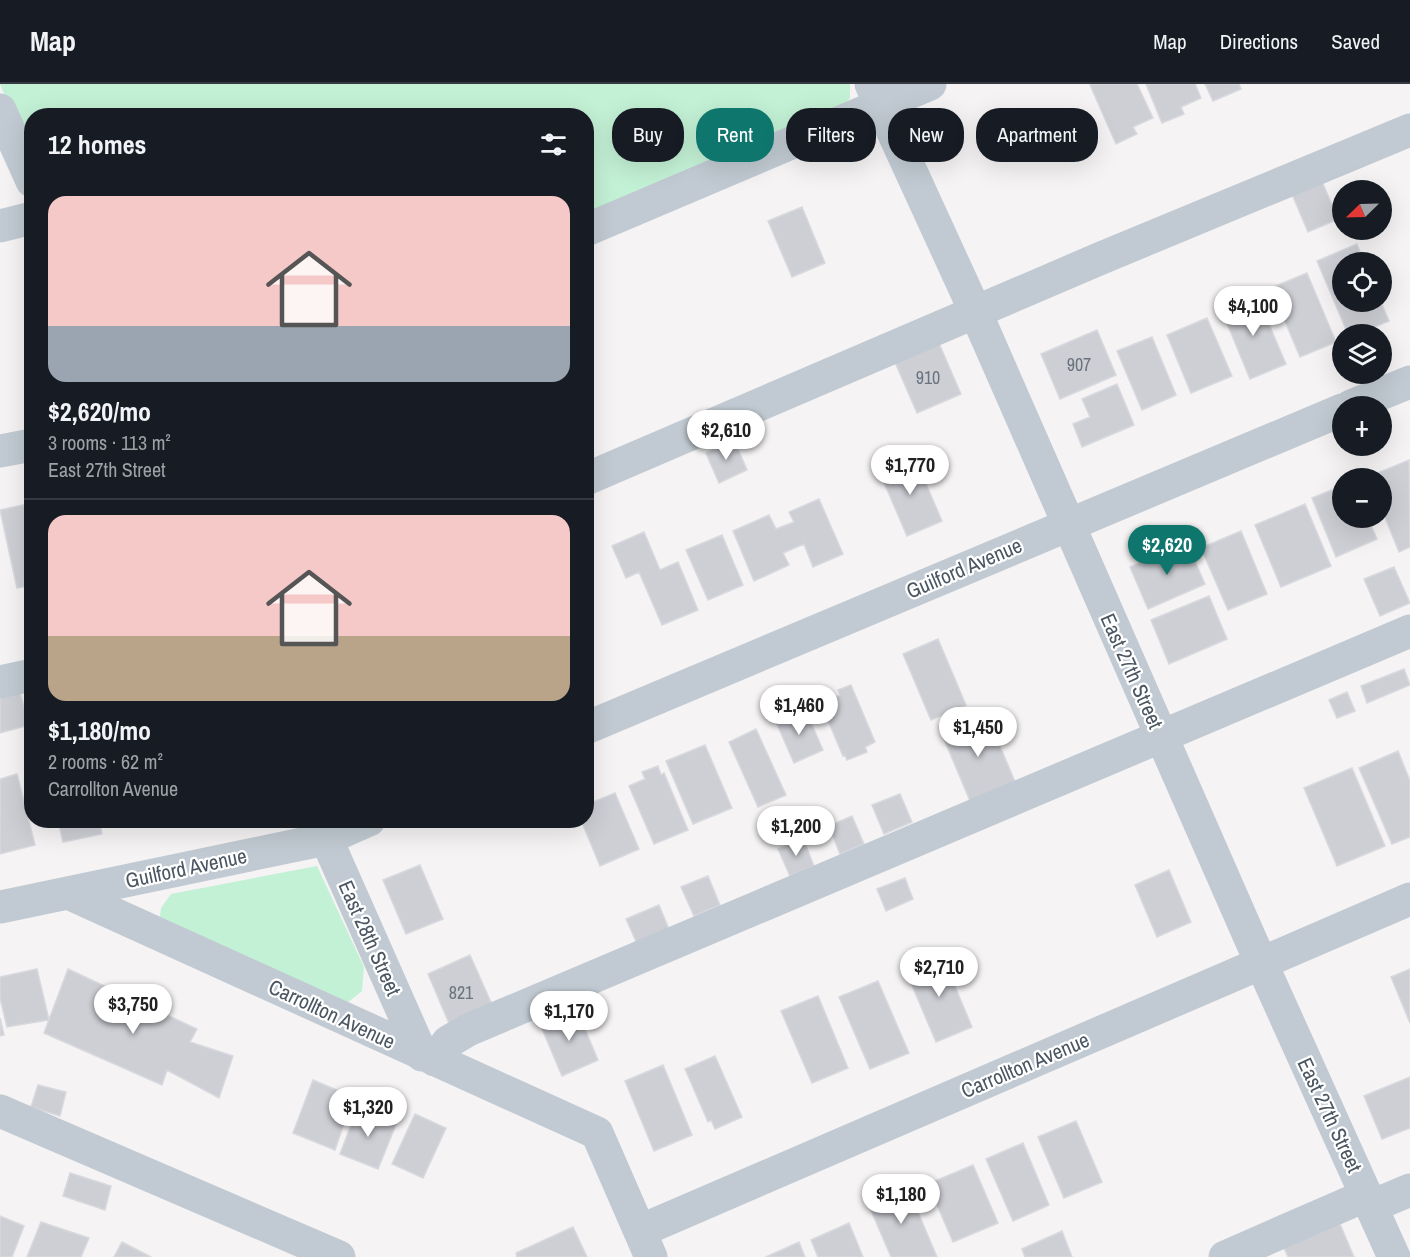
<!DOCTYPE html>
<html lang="en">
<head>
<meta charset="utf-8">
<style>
  :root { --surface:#171b24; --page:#20242c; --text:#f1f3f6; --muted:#9ea1a6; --line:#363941; --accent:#0f766e }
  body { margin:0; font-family:"Archivo Narrow",sans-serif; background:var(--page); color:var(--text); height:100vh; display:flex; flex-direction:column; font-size:22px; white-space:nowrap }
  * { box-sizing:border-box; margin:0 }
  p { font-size:20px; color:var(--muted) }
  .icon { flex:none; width:33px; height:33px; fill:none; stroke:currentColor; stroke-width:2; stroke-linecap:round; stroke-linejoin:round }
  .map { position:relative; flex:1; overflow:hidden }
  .sheet { position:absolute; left:24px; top:24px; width:570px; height:720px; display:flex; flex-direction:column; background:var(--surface); border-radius:24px; box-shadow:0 6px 24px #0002 }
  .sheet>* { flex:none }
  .top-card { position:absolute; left:612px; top:24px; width:570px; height:54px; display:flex; gap:12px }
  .needle { width:39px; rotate:247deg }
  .tools { position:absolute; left:1332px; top:96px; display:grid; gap:12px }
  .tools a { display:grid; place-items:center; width:60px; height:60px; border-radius:50%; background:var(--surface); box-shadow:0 6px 24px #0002; font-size:30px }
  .price { position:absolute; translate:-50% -51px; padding:0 14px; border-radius:21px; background:#fff; color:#222; font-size:20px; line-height:39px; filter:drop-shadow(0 2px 3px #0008) }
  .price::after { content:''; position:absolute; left:50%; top:36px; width:18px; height:14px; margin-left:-9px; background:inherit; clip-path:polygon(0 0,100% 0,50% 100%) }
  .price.active { background:var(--accent); color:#fff }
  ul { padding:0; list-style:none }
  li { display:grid; align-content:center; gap:12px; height:318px; padding:0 24px }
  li+li { border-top:2px solid var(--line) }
  li span { display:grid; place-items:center; height:186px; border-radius:18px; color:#555 }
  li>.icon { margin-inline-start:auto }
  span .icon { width:108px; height:108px; fill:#fffc; stroke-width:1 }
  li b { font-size:26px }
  h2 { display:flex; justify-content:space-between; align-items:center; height:72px; padding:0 24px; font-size:26px }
  .chip { padding:0 21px; border-radius:24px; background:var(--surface); box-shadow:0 6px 24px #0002; font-size:21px; line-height:54px }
  .chip.active { background:var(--accent); color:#fff }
  header { display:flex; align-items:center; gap:36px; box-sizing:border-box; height:84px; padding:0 30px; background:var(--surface); border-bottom:2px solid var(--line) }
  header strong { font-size:28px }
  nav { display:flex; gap:33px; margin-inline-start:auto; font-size:21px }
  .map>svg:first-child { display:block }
  .green { fill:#c3f1d5 }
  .building { fill:#cdcfd5; stroke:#d7d9de; stroke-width:1.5 }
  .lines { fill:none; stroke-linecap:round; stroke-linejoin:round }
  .minor { stroke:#c1cad2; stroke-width:33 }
  .labels { text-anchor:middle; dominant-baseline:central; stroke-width:4.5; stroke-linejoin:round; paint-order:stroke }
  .number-label { font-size:18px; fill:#6b747e }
  .street-label { font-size:21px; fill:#4a5661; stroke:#fff }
</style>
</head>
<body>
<header>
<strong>Map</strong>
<nav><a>Map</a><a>Directions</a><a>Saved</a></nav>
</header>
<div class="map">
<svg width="1410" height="1173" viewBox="0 0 1410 1173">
  <rect width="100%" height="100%" fill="#f5f3f3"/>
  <path class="green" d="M 0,0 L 850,0 L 850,14 L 846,19 L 587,132 L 586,32 L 32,32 L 31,75 Z
    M 317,782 L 364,883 L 362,907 L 347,919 L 160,833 L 161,824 L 171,810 Z"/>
  <path class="building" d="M 1093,0 L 1137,0 L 1153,34 L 1133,43 L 1137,50 L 1116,60 L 1090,1 Z
    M 1146,0 L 1195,0 L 1201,14 L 1181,23 L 1184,30 L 1162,39 Z
    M 1205,0 L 1239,0 L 1241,5 L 1213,17 Z
    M 1321,95 L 1338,135 L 1308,148 L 1291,108 Z
    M 802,123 L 825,179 L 792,193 L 768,137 Z
    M 1357,160 L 1364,178 L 1342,178 L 1342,218 L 1381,218 L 1389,237 L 1356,250 L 1348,250 L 1317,177 Z
    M 1307,189 L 1336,258 L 1300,273 L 1271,204 Z
    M 1256,210 L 1286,280 L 1250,295 L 1221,225 Z
    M 1207,234 L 1232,292 L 1191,309 L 1167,251 Z
    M 1097,246 L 1116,291 L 1060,315 L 1041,270 Z
    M 1152,253 L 1176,311 L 1142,326 L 1117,267 Z
    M 938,257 L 961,310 L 917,329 L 894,276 Z
    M 1117,300 L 1134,341 L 1082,363 L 1073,340 L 1090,333 L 1082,315 Z
    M 734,356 L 747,386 L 719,399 L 706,369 Z
    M 914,372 L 942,437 L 907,452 L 879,387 Z
    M 1409,376 L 1410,463 L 1399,468 L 1382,426 L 1382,394 L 1368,393 Z
    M 1342,402 L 1342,434 L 1368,434 L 1377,455 L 1336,473 L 1312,414 Z
    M 819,415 L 843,470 L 813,483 L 804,460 L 783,469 L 789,481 L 754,497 L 733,447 L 769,431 L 776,445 L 794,438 L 789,428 Z
    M 32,419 L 32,501 L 17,504 L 0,426 Z
    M 1305,420 L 1331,482 L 1281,503 L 1255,441 Z
    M 1241,447 L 1267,510 L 1228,526 L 1201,464 Z
    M 644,448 L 660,486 L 678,478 L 698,526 L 662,541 L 639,488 L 626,494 L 612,462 Z
    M 722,451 L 743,501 L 708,516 L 686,466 Z
    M 1187,459 L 1205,500 L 1148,525 L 1130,483 Z
    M 1394,483 L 1410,519 L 1380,532 L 1364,495 Z
    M 1209,512 L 1227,555 L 1169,580 L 1151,536 Z
    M 938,555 L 966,621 L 931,636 L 903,570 Z
    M 1404,585 L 1410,601 L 1367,619 L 1361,602 Z
    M 851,601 L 875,658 L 865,663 L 867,668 L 847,676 L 845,671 L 843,672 L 821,620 L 840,611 L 838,606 Z
    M 19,605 L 29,641 L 0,649 L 0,610 Z
    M 1347,608 L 1355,627 L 1337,634 L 1329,616 Z
    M 984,624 L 1018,705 L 973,724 L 939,643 Z
    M 805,625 L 823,666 L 794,679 L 776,638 Z
    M 756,645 L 786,711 L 758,723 L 729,658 Z
    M 705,661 L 732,724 L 693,740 L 666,677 Z
    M 1398,667 L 1410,697 L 1410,753 L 1392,760 L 1359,684 Z
    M 658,682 L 661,691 L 664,689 L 688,746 L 654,760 L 629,702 L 645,695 L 642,688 Z
    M 1352,684 L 1385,762 L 1337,782 L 1304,704 Z
    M 17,690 L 35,761 L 0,770 L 0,695 Z
    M 615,709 L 639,765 L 600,782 L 581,736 L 586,736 L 586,721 Z
    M 900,710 L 912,738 L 884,750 L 872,721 Z
    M 852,732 L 864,760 L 840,770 L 829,742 Z
    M 58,736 L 99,736 L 102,750 L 63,758 Z
    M 803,754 L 814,782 L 790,792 L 778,765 Z
    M 420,781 L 443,835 L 406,850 L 383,796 Z
    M 1169,786 L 1191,838 L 1157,853 L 1135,801 Z
    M 708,792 L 720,821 L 694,832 L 681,803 Z
    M 905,794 L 913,815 L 886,827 L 877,805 Z
    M 659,821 L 671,850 L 639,864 L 626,835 Z
    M 941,869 L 972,943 L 936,958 L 905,885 Z
    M 470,871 L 494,925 L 451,944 L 428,890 Z
    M 37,885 L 49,936 L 7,943 L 0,914 L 0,893 Z
    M 68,885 L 197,945 L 190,958 L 233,972 L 219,1014 L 167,986 L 162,1001 L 44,949 Z
    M 1410,885 L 1410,939 L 1391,893 Z
    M 878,897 L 909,969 L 870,985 L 839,913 Z
    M 818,912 L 848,984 L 812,999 L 781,927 Z
    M 576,924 L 598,976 L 562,992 L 540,940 Z
    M 0,934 L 4,951 L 0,952 Z
    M 715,972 L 742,1033 L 715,1045 L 711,1036 L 708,1038 L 685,985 Z
    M 663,981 L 692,1051 L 654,1067 L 625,997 Z
    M 1410,993 L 1410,1044 L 1382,1055 L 1364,1012 Z
    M 313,996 L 353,1013 L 335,1066 L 293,1049 Z
    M 38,1001 L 66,1008 L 60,1032 L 31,1023 Z
    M 358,1023 L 397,1038 L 378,1085 L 340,1070 Z
    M 415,1030 L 446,1044 L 423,1094 L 392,1080 Z
    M 1076,1037 L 1102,1098 L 1064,1114 L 1038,1053 Z
    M 1023,1059 L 1049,1121 L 1013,1137 L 986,1075 Z
    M 973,1081 L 998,1139 L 953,1158 L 928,1100 Z
    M 70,1089 L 111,1102 L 105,1126 L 63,1112 Z
    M 906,1100 L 937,1173 L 891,1173 L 867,1117 Z
    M 0,1132 L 24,1142 L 12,1173 L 0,1173 Z
    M 41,1138 L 89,1154 L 81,1173 L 27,1173 Z
    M 849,1139 L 863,1173 L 818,1173 L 811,1156 Z
    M 1340,1140 L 1354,1173 L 1288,1173 L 1284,1164 Z
    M 573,1143 L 587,1173 L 517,1173 L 516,1169 Z
    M 1062,1147 L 1072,1173 L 1025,1173 L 1022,1165 Z
    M 122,1158 L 151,1173 L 114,1173 Z
    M 799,1158 L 805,1173 L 766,1173 Z"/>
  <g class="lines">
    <path class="minor" d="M 871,0 L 976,229 L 1250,854 L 1394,1173
      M 0,26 L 32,97
      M 0,142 L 32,134
      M 586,146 L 930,0
      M 1351,322 L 1410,298
      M 0,367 L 32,361
      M 586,395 L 1099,175 L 1410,46
      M 0,598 L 32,591
      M 586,644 L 1342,326
      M 318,736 L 422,971
      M 68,809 L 597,1049 L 651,1173
      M 0,823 L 326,755 L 369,736
      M 435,976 L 448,958 L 468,946 L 1410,547
      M 0,1027 L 339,1173
      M 1372,1122 L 1410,1106
      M 640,1147 L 1410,815
      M 1225,1173 L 1367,1111"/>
  </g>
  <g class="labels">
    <g class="number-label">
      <text x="1079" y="280">907</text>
      <text x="928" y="293">910</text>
      <text x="461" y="908">821</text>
    </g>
    <g class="street-label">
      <text transform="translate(964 484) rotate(-23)">Guilford Avenue</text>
      <text transform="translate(1132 587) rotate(66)">East 27th Street</text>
      <text transform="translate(186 784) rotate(-12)">Guilford Avenue</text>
      <text transform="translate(370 854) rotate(66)">East 28th Street</text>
      <text transform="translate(332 930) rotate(25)">Carrollton Avenue</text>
      <text transform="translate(1025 981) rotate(-23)">Carrollton Avenue</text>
      <text transform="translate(1330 1031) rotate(65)">East 27th Street</text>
    </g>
  </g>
</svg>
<div class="tools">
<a><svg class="needle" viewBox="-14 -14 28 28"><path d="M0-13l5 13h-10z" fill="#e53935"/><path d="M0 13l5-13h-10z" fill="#9ea1a6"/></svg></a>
<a><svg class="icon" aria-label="locate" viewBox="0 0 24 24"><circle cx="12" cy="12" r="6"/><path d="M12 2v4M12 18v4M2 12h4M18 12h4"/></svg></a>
<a><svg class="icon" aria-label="layers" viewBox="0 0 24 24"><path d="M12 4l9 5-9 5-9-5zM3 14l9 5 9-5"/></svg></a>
<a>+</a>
<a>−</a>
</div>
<b class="price" style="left:1253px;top:253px">$4,100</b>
<b class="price" style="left:726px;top:377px">$2,610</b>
<b class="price" style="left:910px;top:412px">$1,770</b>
<b class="price active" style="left:1167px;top:492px">$2,620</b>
<b class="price" style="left:799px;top:652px">$1,460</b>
<b class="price" style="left:978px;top:674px">$1,450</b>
<b class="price" style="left:796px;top:773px">$1,200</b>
<b class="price" style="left:939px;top:914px">$2,710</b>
<b class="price" style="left:133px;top:951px">$3,750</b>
<b class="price" style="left:569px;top:958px">$1,170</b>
<b class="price" style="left:368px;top:1054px">$1,320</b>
<b class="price" style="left:901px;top:1141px">$1,180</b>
<div class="top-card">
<a class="chip">Buy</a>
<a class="chip active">Rent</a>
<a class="chip">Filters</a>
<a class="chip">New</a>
<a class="chip">Apartment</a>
</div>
<section class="sheet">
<h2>12 homes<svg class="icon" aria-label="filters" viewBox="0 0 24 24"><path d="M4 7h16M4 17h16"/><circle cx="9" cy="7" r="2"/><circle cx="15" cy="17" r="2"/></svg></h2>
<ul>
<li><span style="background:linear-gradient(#f6c9c9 70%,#9aa5b1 0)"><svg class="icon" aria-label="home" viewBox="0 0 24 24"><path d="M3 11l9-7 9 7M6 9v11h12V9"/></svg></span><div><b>$2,620/mo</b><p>3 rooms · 113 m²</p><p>East 27th Street</p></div></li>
<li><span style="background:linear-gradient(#f6c9c9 65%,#b9a48a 0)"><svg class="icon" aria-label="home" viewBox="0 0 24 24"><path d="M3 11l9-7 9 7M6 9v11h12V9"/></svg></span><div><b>$1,180/mo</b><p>2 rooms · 62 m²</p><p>Carrollton Avenue</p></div></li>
</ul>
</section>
</div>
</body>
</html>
